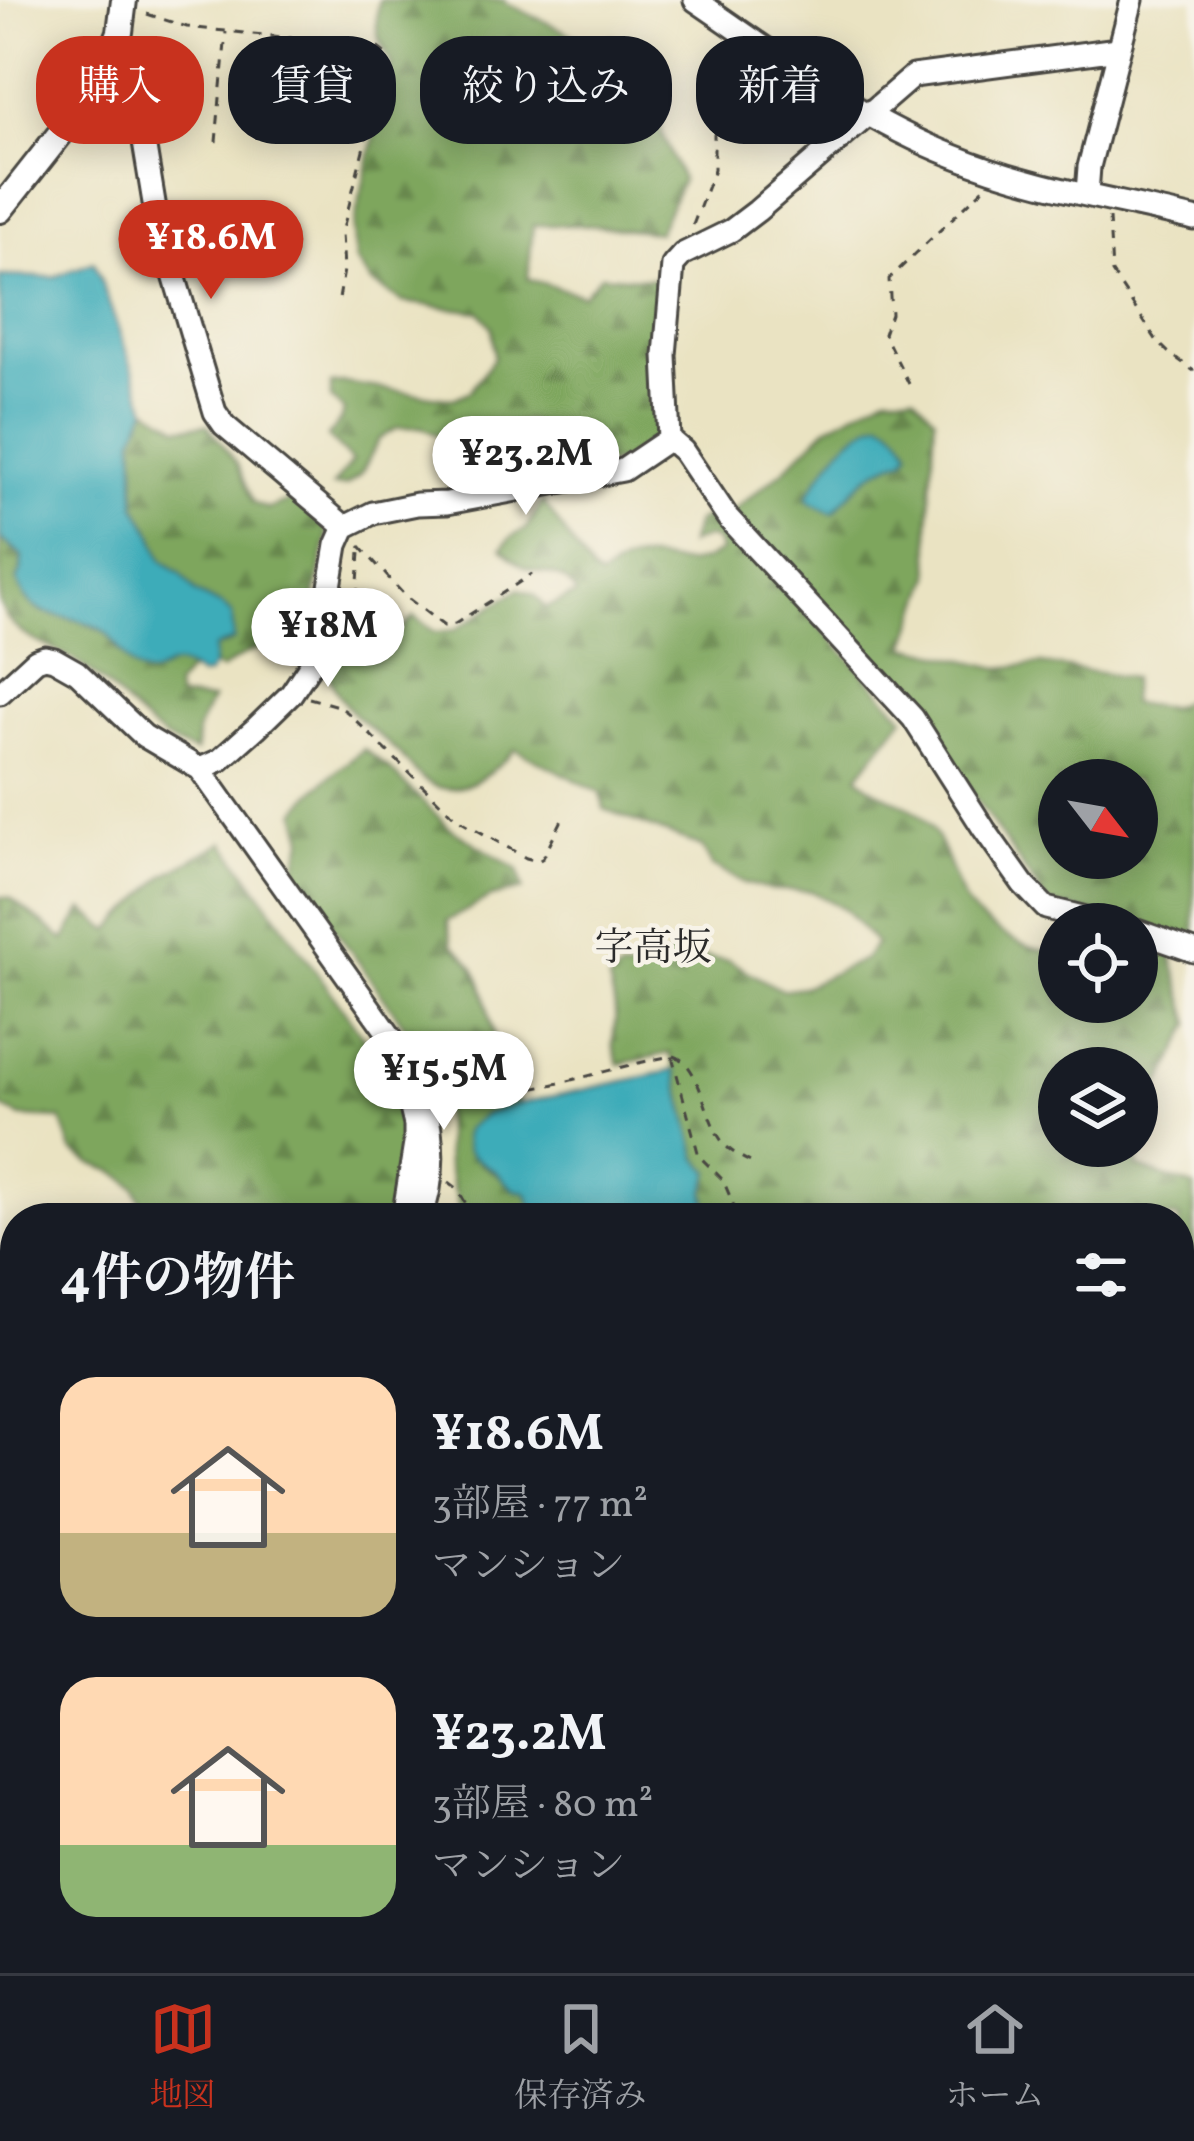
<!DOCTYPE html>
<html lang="ja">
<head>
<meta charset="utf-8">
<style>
  :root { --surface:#171b24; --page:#20242c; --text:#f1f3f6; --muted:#9ea1a6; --line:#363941; --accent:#c8321e }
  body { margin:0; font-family:Vollkorn,"Noto Serif JP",serif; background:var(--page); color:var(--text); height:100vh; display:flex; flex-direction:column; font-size:45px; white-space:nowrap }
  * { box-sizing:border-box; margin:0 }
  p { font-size:39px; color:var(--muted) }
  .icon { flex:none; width:66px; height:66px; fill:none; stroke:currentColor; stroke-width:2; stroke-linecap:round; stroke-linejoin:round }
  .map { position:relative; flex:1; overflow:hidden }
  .sheet { position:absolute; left:0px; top:1203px; width:1194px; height:771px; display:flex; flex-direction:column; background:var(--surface); border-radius:48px 48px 0 0; box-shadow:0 6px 30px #0003 }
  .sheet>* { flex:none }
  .guide { position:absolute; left:36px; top:36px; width:1122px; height:108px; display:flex; gap:24px }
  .needle { width:78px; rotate:121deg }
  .controls { position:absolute; left:1038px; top:759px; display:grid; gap:24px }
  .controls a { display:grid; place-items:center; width:120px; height:120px; border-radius:50%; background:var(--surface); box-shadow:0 6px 30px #0003; font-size:60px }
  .price { position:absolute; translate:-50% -102px; padding:0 27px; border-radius:42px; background:#fff; color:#222; font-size:39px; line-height:78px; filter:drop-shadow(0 3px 6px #0008) }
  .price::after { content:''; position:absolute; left:50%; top:72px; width:36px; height:27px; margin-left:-18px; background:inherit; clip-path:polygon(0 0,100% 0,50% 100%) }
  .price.current { background:var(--accent); color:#fff }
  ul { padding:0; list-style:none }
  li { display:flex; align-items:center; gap:36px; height:300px; padding:0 60px }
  li span { display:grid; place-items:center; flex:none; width:336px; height:240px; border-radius:36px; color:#555 }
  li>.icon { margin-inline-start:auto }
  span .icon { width:144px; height:144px; fill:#fffc; stroke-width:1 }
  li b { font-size:51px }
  h2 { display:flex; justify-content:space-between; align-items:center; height:144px; padding:0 60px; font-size:51px }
  .tag { padding:0 42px; border-radius:48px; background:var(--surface); box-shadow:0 6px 30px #0003; font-size:42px; line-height:108px }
  .tag.current { background:var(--accent); color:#fff }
  .tabs { display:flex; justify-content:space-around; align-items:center; height:168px; border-top:3px solid var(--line); background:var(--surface); font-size:33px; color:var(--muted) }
  .tabs a { display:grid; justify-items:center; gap:6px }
  .tabs .current { color:var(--accent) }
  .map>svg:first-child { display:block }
  .forest { fill:url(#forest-firs); stroke:#546844; stroke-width:3; fill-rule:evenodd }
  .water { fill:#3cacb9; stroke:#346c72; stroke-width:3 }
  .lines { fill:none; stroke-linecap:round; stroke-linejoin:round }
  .minor-casing { stroke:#484742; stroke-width:27 }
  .major-casing { stroke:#484742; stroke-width:30 }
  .path { stroke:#484742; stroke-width:3; stroke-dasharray:9 9; stroke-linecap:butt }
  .minor { stroke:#fff; stroke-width:21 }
  .major { stroke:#fff; stroke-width:24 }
  .labels { text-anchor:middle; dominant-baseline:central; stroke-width:9; stroke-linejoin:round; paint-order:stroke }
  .quarter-label { font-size:39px; fill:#2b2b2b; stroke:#f7f3e8 }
</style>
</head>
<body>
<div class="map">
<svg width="1194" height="1973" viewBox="0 0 1194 1973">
  <defs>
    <pattern id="forest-firs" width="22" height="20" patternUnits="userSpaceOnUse" patternTransform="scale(3)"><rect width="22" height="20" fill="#7ea65d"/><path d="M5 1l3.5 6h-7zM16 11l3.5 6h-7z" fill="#67874d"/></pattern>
  </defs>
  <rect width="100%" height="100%" fill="#f7f3e8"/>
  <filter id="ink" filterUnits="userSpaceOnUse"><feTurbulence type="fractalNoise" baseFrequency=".00833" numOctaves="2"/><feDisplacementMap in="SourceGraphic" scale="24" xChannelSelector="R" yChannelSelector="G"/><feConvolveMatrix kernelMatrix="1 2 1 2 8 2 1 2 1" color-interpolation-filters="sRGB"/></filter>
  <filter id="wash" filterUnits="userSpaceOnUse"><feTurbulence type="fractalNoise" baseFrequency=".004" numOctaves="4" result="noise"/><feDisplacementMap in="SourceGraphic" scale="48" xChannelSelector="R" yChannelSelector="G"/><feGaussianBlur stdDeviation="2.7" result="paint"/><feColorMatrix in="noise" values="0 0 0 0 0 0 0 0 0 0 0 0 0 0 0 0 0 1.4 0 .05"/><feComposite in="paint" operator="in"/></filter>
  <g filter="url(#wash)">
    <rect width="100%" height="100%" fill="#eae3c2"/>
    <path class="forest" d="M 379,0 L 505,0 L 506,3 L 594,45 L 612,37 L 647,51 L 662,114 L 661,132 L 682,180 L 658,232 L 586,225 L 533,225 L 528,279 L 583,295 L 601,275 L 663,280 L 663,431 L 626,460 L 567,474 L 569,433 L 526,420 L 473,436 L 444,439 L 421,427 L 397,428 L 379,439 L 361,474 L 346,486 L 333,486 L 352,461 L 328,437 L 342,418 L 344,410 L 331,399 L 331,384 L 344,383 L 453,399 L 470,391 L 494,358 L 492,327 L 480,312 L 403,302 L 372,283 L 355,260 L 353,228 L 391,65 C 388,54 382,49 379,39 C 375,26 377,13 379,0 Z
      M 887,394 L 914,394 L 935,417 L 929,528 L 931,576 L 906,646 L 999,668 L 1041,664 L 1132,678 L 1130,703 L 1169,708 L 1194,697 L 1194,946 L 1139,924 L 1047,903 L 919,715 L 730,513 L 783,471 L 827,427 ZM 1059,780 L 1137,780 L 1137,858 L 1059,858 Z
      M 147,408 L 179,427 L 208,425 L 237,464 L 253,503 L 268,509 L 299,497 L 325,519 L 327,538 L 308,628 L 289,645 C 263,642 241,655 221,670 L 213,666 L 214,648 L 230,643 L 223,606 L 196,593 L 181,574 L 162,560 L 153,535 L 136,505 L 134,438 Z
      M 543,501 L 593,574 L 600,578 C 608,573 617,565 625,562 C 659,550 685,578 721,551 L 716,540 L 705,537 L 689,544 L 697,522 L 711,514 L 721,520 L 904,717 L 858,776 C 875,795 902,799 921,816 C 944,837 949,873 964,900 C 973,917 997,932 1014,940 C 1030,948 1042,952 1059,951 L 1059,1002 L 1099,1002 L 1108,1008 L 1111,1002 L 1137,1002 L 1137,941 L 1170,951 L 1191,1024 L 1153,1101 L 1137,1167 L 1194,1187 L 1194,1629 L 1179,1631 L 1179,1218 L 709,1218 L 698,1159 L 670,1053 L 619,1064 C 610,1040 613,1046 615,1023 C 617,1009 612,994 609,981 L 620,971 L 656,971 L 670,953 L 728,960 L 781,990 L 803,987 L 864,959 L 876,944 L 845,909 L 811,891 L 770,890 L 745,883 L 712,866 L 702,847 L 604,809 L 601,793 L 515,749 C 493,772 457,804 424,780 C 412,771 403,756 391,746 C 353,714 338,706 322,657 L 327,646 L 337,641 L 375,659 L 414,616 L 435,632 L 455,630 L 519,589 L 535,595 L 546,608 L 576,594 C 560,568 549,578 525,567 C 516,564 509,555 502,548 L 511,537 L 525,530 ZM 1059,1068 L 1137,1068 L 1137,1146 L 1059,1146 Z
      M 0,538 L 22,556 L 21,571 L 17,581 L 41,612 L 81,621 L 109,634 L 119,652 L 153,675 C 167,667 175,659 190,669 L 175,687 L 178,698 L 211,700 L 197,730 L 196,752 C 145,738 121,691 79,663 C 54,646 9,638 0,603 C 0,586 0,556 0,538 Z
      M 364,749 L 386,766 L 450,828 L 518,870 L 523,889 L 491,897 L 447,921 L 452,945 C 493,976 482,1009 499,1050 C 510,1074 518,1074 517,1104 L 485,1114 L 479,1163 L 526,1192 L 537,1218 L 461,1218 L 447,1165 L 443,1103 L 406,1028 L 294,872 L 304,838 L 297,812 C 314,785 340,770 364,749 Z
      M 224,842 L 388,1072 L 406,1112 L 406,1160 L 387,1218 L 143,1218 L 145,1212 L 135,1187 L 116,1172 L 90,1163 L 72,1151 L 61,1119 L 21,1117 L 0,1106 L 0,897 L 10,898 L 64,940 L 83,909 L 110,931 L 165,875 Z
      M 678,1959 L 786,1959 L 799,1973 L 668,1973 L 670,1964 Z"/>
    <path class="water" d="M 94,262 L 147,408 L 134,438 L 136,505 L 153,535 L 162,560 L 181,574 L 196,593 L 223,606 L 232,614 L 234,640 L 214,648 L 213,666 L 208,675 L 199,676 C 163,647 164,685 140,672 C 122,663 118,640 102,630 C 65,607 37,630 17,581 L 21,571 L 22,556 L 0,538 L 0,276 L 54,277 Z
      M 881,421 C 893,424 906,439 910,451 L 905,459 C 869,468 857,486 833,513 L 811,502 L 807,497 C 824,468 847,432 881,421 Z
      M 675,1070 L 698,1159 L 711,1172 L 705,1190 L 709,1218 L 537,1218 L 526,1192 L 514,1190 L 495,1171 L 472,1156 L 467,1150 L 464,1137 L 466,1129 L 485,1114 L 517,1104 Z
      M 0,1357 L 15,1360 L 15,1580 L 0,1584 Z"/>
  </g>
  <g filter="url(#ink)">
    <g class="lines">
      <g class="minor-casing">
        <path id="minor" d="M 695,0 C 779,57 859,119 954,156 C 1030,187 1114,200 1194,219
          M 101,82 L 134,114 L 144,142 L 156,215 L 215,412 L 224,425 L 345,527
          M 1087,193 L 1089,167 L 1132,0
          M 0,693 L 36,660 L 45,657 L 54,659 L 77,672 L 144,736 L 200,769 L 415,1071 C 429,1107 436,1150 429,1189 C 427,1199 424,1208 422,1218
          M 200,769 L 220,760 L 256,728 L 291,694 L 309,667 L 321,640 L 337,545 L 345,527 L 373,513 L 417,504 L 447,503 L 623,470 L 669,439
          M 1111,924 L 1046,908 L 1023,884 L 984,829 L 913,718 L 728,518 L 683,451 L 669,439 L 665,355 L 673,265 L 683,254 L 732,230 L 757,211 L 913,76 L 1118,49
          M 1137,931 L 1194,951
          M 401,1065 L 415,1125 L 415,1144 L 403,1218
          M 0,1287 L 15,1275
          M 0,1643 L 15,1644
          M 610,1959 L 627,1973"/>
      </g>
      <g class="major-casing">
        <path id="major" d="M 0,210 L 101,82 L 120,32 L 124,0"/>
      </g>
      <path class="path" d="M 147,14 L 187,27 L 377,47 L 387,55 L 342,233 L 344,270 L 339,299
        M 216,142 L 226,32
        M 1109,218 L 1112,273 L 1157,341 L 1168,352 L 1194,371
        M 693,225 L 714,170 L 714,135 L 716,125 L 752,93 L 764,73
        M 909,384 L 884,334 L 891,314 L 889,279 L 984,188
        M 360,546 L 405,596 L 444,626 L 455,624 L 532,574
        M 356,615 L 360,551
        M 309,698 L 338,706 L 347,712 L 456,818 L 526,858 L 538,861 L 543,858 L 562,820
        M 674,1056 C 702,1065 704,1122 725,1145 C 733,1154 746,1160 757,1165
        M 443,1093 C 520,1103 598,1069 672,1056 L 699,1156 L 723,1180 L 739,1218
        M 449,1182 L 457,1188 L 474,1218
        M 0,1811 L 15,1812
        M 1111,1959 L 1117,1973
        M 401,1973 L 408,1959
        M 910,1973 L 916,1959
        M 1106,1973 L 1109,1959"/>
      <use href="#minor" class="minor"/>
      <use href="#major" class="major"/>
    </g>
  </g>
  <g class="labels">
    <g class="quarter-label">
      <text x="653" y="950">字高坂</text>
    </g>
  </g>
</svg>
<div class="controls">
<a><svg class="needle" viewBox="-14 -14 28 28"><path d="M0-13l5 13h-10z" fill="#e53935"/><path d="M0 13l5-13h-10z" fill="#9ea1a6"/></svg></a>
<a><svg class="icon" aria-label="locate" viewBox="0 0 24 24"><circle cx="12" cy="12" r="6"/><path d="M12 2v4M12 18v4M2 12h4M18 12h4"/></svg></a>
<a><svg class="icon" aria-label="layers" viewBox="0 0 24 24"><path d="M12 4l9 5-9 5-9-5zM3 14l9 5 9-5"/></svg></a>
</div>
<b class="price current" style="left:211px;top:302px">¥18.6M</b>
<b class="price" style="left:526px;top:518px">¥23.2M</b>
<b class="price" style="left:328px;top:690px">¥18M</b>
<b class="price" style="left:444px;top:1133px">¥15.5M</b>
<div class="guide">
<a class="tag current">購入</a>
<a class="tag">賃貸</a>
<a class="tag">絞り込み</a>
<a class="tag">新着</a>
</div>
<section class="sheet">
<h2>4件の物件<svg class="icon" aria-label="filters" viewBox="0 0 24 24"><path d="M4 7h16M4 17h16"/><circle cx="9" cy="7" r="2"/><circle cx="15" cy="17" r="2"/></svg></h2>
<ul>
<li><span style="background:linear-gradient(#ffd9b3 65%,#c2b280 0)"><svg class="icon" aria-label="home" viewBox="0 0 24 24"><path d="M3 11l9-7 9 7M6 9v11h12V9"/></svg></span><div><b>¥18.6M</b><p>3部屋 · 77 m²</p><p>マンション</p></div></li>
<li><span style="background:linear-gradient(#ffd9b3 70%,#8fb573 0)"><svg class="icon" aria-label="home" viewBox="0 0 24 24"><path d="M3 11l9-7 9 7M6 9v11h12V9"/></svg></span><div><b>¥23.2M</b><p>3部屋 · 80 m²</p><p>マンション</p></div></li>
</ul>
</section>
</div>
<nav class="tabs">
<a class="current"><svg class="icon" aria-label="map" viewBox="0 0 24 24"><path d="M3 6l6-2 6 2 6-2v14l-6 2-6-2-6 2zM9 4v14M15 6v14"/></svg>地図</a>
<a><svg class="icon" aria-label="saved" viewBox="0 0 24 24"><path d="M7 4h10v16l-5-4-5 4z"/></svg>保存済み</a>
<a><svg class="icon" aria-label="home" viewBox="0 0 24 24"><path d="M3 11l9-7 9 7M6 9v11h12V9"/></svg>ホーム</a>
</nav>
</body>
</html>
